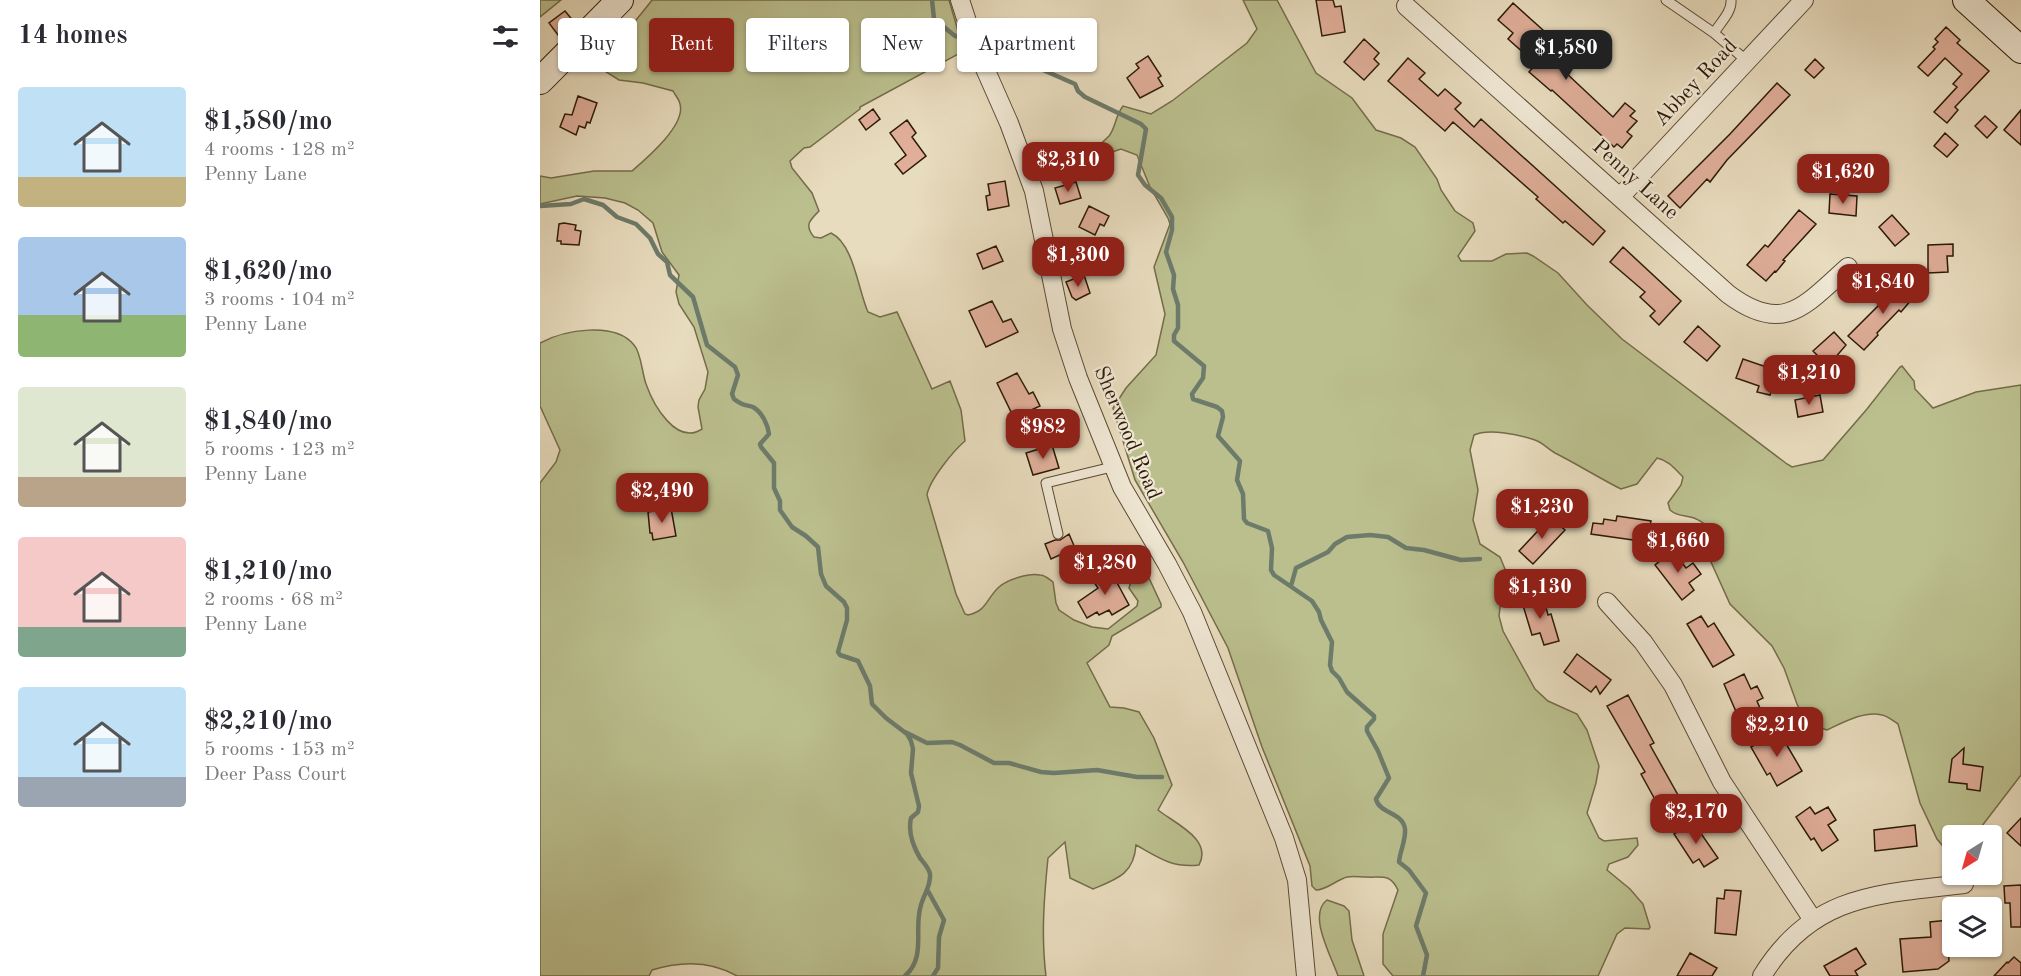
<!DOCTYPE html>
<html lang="en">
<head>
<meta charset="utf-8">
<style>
  :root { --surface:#fff; --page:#f7f7f7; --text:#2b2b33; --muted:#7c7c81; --accent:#8f2418 }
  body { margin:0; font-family:"Old Standard TT",serif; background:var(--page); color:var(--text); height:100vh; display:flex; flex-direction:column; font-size:22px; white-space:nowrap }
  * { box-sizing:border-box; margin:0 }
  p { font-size:20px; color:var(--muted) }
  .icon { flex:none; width:33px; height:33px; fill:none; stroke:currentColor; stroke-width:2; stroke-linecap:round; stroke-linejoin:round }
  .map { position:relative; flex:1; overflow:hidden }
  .sheet { display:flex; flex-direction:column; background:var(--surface); width:540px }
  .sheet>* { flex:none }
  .top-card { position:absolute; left:18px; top:18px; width:570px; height:54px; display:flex; gap:12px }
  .needle { width:39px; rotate:217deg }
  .tools { position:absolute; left:1402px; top:825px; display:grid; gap:12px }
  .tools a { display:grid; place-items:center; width:60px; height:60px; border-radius:6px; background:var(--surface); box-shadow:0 2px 4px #0004; font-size:30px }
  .price { position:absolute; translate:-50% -51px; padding:0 14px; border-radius:12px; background:var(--accent); color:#fff; font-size:20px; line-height:39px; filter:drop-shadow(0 2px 3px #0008) }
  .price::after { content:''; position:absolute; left:50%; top:36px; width:18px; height:14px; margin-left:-9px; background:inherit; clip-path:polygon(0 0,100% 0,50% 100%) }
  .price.current { background:#222; color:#fff }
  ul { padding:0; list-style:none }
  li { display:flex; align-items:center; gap:18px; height:150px; padding:0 18px }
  li span { display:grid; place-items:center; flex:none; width:168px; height:120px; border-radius:6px; color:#555 }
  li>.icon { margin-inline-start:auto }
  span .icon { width:72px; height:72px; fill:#fffc; stroke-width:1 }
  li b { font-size:26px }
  h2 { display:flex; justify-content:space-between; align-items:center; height:72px; padding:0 18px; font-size:26px }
  .chip { padding:0 21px; border-radius:6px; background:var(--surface); box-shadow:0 2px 4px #0004; font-size:21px; line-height:54px }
  .chip.current { background:var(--accent); color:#fff }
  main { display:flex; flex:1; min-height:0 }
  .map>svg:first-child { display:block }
  .green { fill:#bbbf8e; stroke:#746c4a; stroke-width:1.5 }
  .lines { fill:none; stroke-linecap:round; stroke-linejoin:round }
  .stream { stroke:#6d7b6b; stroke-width:4.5 }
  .building { fill:#e0ae99; stroke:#2c1a07; stroke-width:1.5 }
  .lane-casing { stroke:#5b4a35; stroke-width:11 }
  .street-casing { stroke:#5b4a35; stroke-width:20 }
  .secondary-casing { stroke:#2c1a07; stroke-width:28 }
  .lane { stroke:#f0e8d5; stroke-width:9 }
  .street { stroke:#f0e8d5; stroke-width:18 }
  .secondary { stroke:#f0e8d5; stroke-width:26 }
  .labels { text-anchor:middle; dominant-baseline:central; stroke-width:4.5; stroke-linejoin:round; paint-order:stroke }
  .street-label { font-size:21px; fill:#2c1a07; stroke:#f0e8d5 }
</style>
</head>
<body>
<main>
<section class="sheet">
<h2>14 homes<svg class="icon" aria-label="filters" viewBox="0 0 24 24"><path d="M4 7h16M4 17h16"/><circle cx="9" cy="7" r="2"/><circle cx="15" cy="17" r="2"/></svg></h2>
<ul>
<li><span style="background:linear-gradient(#bfe0f5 75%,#c2b280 0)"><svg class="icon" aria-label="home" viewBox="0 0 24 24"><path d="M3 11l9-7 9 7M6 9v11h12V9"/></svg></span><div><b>$1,580/mo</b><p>4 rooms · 128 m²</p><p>Penny Lane</p></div></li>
<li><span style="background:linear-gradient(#a9c7e8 65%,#8fb573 0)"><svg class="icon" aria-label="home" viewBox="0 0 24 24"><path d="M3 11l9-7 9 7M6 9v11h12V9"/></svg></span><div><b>$1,620/mo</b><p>3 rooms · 104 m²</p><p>Penny Lane</p></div></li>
<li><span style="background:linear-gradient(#dfe7d0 75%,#b9a48a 0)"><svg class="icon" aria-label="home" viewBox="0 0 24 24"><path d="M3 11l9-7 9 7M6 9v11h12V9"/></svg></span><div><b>$1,840/mo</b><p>5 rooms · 123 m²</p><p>Penny Lane</p></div></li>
<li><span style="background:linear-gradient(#f6c9c9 75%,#7fa58c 0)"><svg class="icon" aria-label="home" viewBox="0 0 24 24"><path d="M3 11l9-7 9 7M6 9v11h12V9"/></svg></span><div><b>$1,210/mo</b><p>2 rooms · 68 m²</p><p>Penny Lane</p></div></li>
<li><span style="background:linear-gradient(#bfe0f5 75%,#9aa5b1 0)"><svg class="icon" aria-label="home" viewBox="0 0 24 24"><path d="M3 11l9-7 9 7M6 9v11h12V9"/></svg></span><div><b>$2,210/mo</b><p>5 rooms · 153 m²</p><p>Deer Pass Court</p></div></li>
</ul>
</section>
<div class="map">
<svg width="1481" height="976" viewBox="0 0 1481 976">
  <rect width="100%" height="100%" fill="#e8dcbe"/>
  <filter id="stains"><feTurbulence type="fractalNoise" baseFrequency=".00333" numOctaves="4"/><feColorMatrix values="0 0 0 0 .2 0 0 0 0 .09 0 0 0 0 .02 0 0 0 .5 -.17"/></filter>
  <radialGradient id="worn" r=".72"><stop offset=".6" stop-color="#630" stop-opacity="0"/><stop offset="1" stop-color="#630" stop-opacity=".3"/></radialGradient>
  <path class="green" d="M 0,0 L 21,0 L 0,17 Z
    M 112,0 L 409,0 L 424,51 L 320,107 L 320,109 L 270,147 L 264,148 L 250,161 L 252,168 L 272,193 L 279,211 C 270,220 264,225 274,237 L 281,238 L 291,233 C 314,244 318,290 328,312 L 340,317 L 357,312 L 392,389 L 410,381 L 421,410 L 425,441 C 413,451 389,481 387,495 L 416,594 L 425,614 L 428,615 C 447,611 446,599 459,587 C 468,579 489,573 500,575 C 505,575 509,579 513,582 L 516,603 L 519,610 L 534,620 L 552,627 L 568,629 L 597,606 L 598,601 L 589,588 C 592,578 593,573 604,572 L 608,576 L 621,604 L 621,607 L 572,636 L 569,645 L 547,663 L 570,707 L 584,708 L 599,712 L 614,738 L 632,785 L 618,810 C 634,823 673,839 659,865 C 632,868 619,858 596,845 C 594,874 577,879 553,889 L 530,878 L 525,842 L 508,858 C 504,897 501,937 506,976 L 197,976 C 170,960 141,961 112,970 L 109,976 L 0,976 L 0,483 L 16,462 L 20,450 L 0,406 L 0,343 C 24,330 75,321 94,345 C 101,352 102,373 106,384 C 113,404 136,446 162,429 L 158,407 L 159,400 L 165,389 L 168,372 L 154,327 L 139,304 L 136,292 L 139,275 L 122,252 L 113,223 L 98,210 L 85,203 L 65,198 L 37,196 L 0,204 L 0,176 L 11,178 L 54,171 L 92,171 C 107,158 146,125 140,104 C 139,99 135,95 133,91 L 103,83 L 79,80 L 63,70 C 66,54 101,15 112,0 Z
    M 703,0 L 737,0 L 776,73 L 812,98 L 836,130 L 861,138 L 875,147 L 897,179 L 901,190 L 915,211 L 933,223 L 935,231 L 918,256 L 921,261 L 952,261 L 966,254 L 987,253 L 993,256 L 1018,273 L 1047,305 L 1082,339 L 1247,464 L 1252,467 L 1283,460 L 1327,409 L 1360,367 L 1362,366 L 1374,381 L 1375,389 L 1393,408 L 1436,392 L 1481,385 L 1481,775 L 1435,835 L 1413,836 L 1412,851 L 1407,851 L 1397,839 L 1380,803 L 1358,724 C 1353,721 1348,716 1342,715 C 1325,710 1302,723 1287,730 L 1271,725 L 1265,720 L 1257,704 L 1244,668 L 1232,646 L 1190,604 L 1171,562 L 1169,553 L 1178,543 C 1176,532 1164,522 1154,518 C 1145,515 1138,517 1130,510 L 1128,503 L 1141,485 L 1143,477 C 1135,469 1128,460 1117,458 L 1097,484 L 1081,489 C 1059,478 1037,464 1015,453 C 1008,449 1002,442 995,440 C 980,435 949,428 934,435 L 930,450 L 938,490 L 933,520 L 940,544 L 960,557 L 965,569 L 959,616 L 963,631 L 995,689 L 1008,701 L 1037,714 L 1047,730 L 1059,766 L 1056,783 L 1047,813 L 1059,838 L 1064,841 L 1097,838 L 1098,845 L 1088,857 L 1069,864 L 1067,870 L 1090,889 L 1103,904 L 1110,927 L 1109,929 L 1085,928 L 1077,934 L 1058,976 L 853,976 L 843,964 L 843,934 L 858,890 C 850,873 842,878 826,877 C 820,877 813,876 807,877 C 796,880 787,890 776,890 L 772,886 L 770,866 L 722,747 L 688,648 L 643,562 L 595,480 L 573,408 L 586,388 L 616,355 L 625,314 L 614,267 L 630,224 L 628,218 L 610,187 L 597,155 L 581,149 L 557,157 L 513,180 L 513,173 C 530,159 554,153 569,136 C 576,127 575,116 583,106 L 611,114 L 632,101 L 707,43 L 717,29 Z
    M 787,900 L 804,906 L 809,911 L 812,940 L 824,976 L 798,976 C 792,957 767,915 787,900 Z"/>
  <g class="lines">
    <path class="stream" d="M 392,0 L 394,19 L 415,36 L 425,38
      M 442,44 L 469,48 L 477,55 L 490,59 L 503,70 L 535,84 L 538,91 L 545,97 L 601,124 L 606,129 L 598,175 L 605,185 L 621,198 L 632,217 L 632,230 L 626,252 L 634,275 L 633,289 L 638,305 L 638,328 L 634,335 L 634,341 L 664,366 L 663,378 L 652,394 L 653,399 L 677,407 L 682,411 L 683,417 L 678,436 L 700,461 L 697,480 L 703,494 L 704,519 L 707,523 L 728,531 L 732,548 L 731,570 L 734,575 L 772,601 L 779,612 L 781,620 L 792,642 L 790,665 L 792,671 L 799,678 L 807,692 L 834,716 L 834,719 L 827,727 L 827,731 L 838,751 L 849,778 L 836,799 C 839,814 863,812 865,829 C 866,840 860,851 859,862 L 869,870 L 886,893 L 876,926 L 887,955 L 883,976
      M 0,206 L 31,204 L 44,199 L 63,205 L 77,217 L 96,224 L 110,238 L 118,254 L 127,262 L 130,275 L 153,297 L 167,345 L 195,367 L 198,375 L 192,394 L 194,399 C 204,407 205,404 213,407 C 222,412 228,425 229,434 L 220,444 L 221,447 L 234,463 L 234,488 L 240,501 L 240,510 L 252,527 L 266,536 L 278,547 L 281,574 L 286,586 L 304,602 L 307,608 L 307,620 L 298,652 L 300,655 L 318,661 L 330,686 L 332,704 L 346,718 L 367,734 L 371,741 L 373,749 L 371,773 L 379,806 L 378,812 L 371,818 C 368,831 373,846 380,858 C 384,863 389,868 390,874 C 391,886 384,894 381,905 C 373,929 387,956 365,976
      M 751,586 L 756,568 L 788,552 L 795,544 L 807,537 L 830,535 L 848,537 L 866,548 L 884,550 L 921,560 L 940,559
      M 365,732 L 387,743 L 412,742 L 420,745 L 454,763 L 469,763 L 501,772 L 514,773 L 557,770 L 597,777 L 622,777
      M 388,891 L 404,920 L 399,937 L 398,968 L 393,976"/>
  </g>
  <path class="building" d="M 776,0 L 793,0 L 795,7 L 801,6 L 805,32 L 782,36 Z
    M 973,3 L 1003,30 L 993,42 L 1073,117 L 1085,103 L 1095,111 L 1090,116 L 1097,121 L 1087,132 L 1092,136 L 1082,148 L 1077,144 L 1074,147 L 1012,90 L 1011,91 L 989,72 L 996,64 L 968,39 L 973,33 L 958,20 Z
    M 25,11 L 34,22 L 18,35 L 9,23 Z
    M 1406,27 L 1420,40 L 1417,43 L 1449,71 L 1415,107 L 1418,110 L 1407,123 L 1394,112 L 1417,87 L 1413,84 L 1422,74 L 1405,58 L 1388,76 L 1378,67 L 1395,49 L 1393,47 L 1398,42 L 1395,39 Z
    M 824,39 L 839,53 L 834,59 L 839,64 L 824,80 L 804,62 Z
    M 608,56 L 621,76 L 618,78 L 623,86 L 600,98 L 587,78 L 599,68 L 596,64 Z
    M 868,58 L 885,73 L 879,79 L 898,96 L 905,89 L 921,103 L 915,109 L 934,127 L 941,119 L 1065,231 L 1053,245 L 1025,221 L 1023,223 L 996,199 L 998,197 L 913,122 L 905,131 L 848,81 Z
    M 1275,59 L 1284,68 L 1274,78 L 1265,70 Z
    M 1237,83 L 1250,95 L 1187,160 L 1170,182 L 1167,179 L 1140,208 L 1128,196 L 1190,134 Z
    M 38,96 L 57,103 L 50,123 L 47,122 L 45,128 L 39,126 L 36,135 L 20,127 L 25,114 L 32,115 Z
    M 333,109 L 340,119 L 326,130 L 319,120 Z
    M 1481,110 L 1481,145 L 1464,130 Z
    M 1445,116 L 1457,127 L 1447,138 L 1435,126 Z
    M 367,120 L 376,133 L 372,137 L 386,156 L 363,174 L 355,164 L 366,155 L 350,133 Z
    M 1405,133 L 1418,145 L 1407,157 L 1394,146 Z
    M 465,181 L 469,206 L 448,210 L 446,196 L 450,195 L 448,184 Z
    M 536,182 L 541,198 L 520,204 L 515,188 Z
    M 1290,194 L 1317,196 L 1316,216 L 1289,213 Z
    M 549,206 L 569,216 L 564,226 L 560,224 L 555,235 L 539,227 Z
    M 1259,210 L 1276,224 L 1243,260 L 1245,261 L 1236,272 L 1235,271 L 1226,281 L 1207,265 L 1225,245 L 1228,247 Z
    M 1352,215 L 1369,234 L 1355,246 L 1339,227 Z
    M 24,223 L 36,225 L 35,230 L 41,231 L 39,245 L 21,244 L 21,241 L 17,241 L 19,224 Z
    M 1413,244 L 1413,256 L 1407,256 L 1408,272 L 1388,273 L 1388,245 Z
    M 456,246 L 463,261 L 443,269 L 437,254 Z
    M 1083,247 L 1141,301 L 1119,325 L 1110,316 L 1115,311 L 1100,297 L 1105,292 L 1070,262 Z
    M 544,275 L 550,293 L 536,300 L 532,297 L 526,282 Z
    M 1363,281 L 1368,281 L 1378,292 L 1361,312 L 1359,310 L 1337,333 L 1338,335 L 1324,350 L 1308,336 Z
    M 452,301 L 463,322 L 471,319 L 478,332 L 446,347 L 429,311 Z
    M 1158,326 L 1180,346 L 1167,361 L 1144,342 Z
    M 1294,332 L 1306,345 L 1288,366 L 1273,351 Z
    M 1203,359 L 1238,371 L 1230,395 L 1217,392 L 1219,386 L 1196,378 Z
    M 477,373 L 489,394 L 493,392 L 500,406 L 474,418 L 457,383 Z
    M 1280,395 L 1283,412 L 1258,417 L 1255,400 Z
    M 512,445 L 519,468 L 493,475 L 486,453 Z
    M 131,508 L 136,536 L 113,540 L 112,533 L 110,533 L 108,512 Z
    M 1077,516 L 1111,521 L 1107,542 L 1051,534 L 1053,523 L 1063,524 L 1064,519 L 1076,521 Z
    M 1011,517 L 1025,530 L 993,564 L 979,551 Z
    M 529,534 L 535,548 L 511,559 L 505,544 L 515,540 L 520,540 Z
    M 1133,551 L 1146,568 L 1153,563 L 1161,574 L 1149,583 L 1154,590 L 1142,600 L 1115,565 Z
    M 572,567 L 578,578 L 575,579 L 589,605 L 572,615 L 569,610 L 559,615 L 557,612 L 547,618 L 538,602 L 558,588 L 554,582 L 565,576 L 562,572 Z
    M 1003,596 L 1008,615 L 1011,614 L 1019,641 L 1004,645 L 1000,633 L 992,635 L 982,602 Z
    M 1161,616 L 1168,627 L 1174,623 L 1194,655 L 1173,667 L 1147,624 Z
    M 1037,654 L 1071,680 L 1060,694 L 1056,686 L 1051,692 L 1024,672 Z
    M 1204,674 L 1211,689 L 1217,686 L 1223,698 L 1217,701 L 1222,713 L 1201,723 L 1184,684 Z
    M 1088,695 L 1114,743 L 1110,745 L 1143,804 L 1123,814 L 1101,774 L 1105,772 L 1067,706 Z
    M 1242,729 L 1249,740 L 1245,742 L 1262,771 L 1237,786 L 1230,773 L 1227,775 L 1211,747 Z
    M 1424,748 L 1423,764 L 1443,767 L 1440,791 L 1427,789 L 1427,784 L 1409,782 L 1412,759 Z
    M 1270,807 L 1275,814 L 1288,807 L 1296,820 L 1288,825 L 1298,840 L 1282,851 L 1274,838 L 1271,840 L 1256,817 Z
    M 1481,818 L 1481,846 L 1467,833 Z
    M 1153,822 L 1178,858 L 1164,867 L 1159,859 L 1153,863 L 1134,834 Z
    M 1375,825 L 1377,846 L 1335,851 L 1334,830 Z
    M 1481,885 L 1481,927 L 1471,927 L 1470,903 L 1465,903 L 1464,886 Z
    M 1185,890 L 1201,891 L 1196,935 L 1175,933 L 1177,898 L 1184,899 Z
    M 1409,920 L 1410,936 L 1407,936 L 1409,961 L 1398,969 L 1363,972 L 1360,939 L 1391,937 L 1390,922 Z
    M 1316,948 L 1326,964 L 1315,971 L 1318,976 L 1290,976 L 1284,966 Z
    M 1150,953 L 1177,968 L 1172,976 L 1137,976 Z
    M 1474,957 L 1481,963 L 1481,976 L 1454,976 L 1467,962 L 1468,963 Z"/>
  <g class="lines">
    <g class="lane-casing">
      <path id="lane" d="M 1126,0 L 1174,33 L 1207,61
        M 1174,33 C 1180,23 1192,12 1191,0
        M 518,534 L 506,483 L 572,467"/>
    </g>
    <g class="street-casing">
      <path id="street" d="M 420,0 L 435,46 L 469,123 L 494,191 L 522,329 L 538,378 L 582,487 L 627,564 L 652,612 L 744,838 L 757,880 L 766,976
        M 866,6 L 1188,294 C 1244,336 1265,305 1308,267
        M 1080,197 L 1264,0
        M 1067,602 L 1103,642 L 1133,685 L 1182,782 L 1273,920
        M 1222,976 C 1272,894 1339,894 1424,884"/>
    </g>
    <g class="secondary-casing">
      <path id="secondary" d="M 1426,0 L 1481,50
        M 0,81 L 80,0"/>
    </g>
    <use href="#lane" class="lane"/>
    <use href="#street" class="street"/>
    <use href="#secondary" class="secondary"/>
  </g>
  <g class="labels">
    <g class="street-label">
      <text transform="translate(1156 83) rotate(-47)">Abbey Road</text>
      <text transform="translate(1095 180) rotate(42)">Penny Lane</text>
      <text transform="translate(587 433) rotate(67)">Sherwood Road</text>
    </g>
  </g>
  <rect width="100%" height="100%" filter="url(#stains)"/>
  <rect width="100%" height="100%" fill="url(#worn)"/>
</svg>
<div class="tools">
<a><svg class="needle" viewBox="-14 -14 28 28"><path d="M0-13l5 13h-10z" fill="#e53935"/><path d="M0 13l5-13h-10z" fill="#7c7c81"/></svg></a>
<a><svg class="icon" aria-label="layers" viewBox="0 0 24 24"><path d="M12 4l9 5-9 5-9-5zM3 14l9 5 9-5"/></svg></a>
</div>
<b class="price current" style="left:1026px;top:81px">$1,580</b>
<b class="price" style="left:528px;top:193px">$2,310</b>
<b class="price" style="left:1303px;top:205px">$1,620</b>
<b class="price" style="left:538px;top:288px">$1,300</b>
<b class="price" style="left:1343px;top:315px">$1,840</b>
<b class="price" style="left:1269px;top:406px">$1,210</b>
<b class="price" style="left:503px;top:460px">$982</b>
<b class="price" style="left:122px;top:524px">$2,490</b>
<b class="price" style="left:1002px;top:540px">$1,230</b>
<b class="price" style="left:1138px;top:574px">$1,660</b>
<b class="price" style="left:565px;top:596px">$1,280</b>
<b class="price" style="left:1000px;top:620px">$1,130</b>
<b class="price" style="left:1237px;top:758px">$2,210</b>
<b class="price" style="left:1156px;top:845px">$2,170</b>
<div class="top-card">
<a class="chip">Buy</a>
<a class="chip current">Rent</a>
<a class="chip">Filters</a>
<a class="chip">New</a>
<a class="chip">Apartment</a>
</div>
</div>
</main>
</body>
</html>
